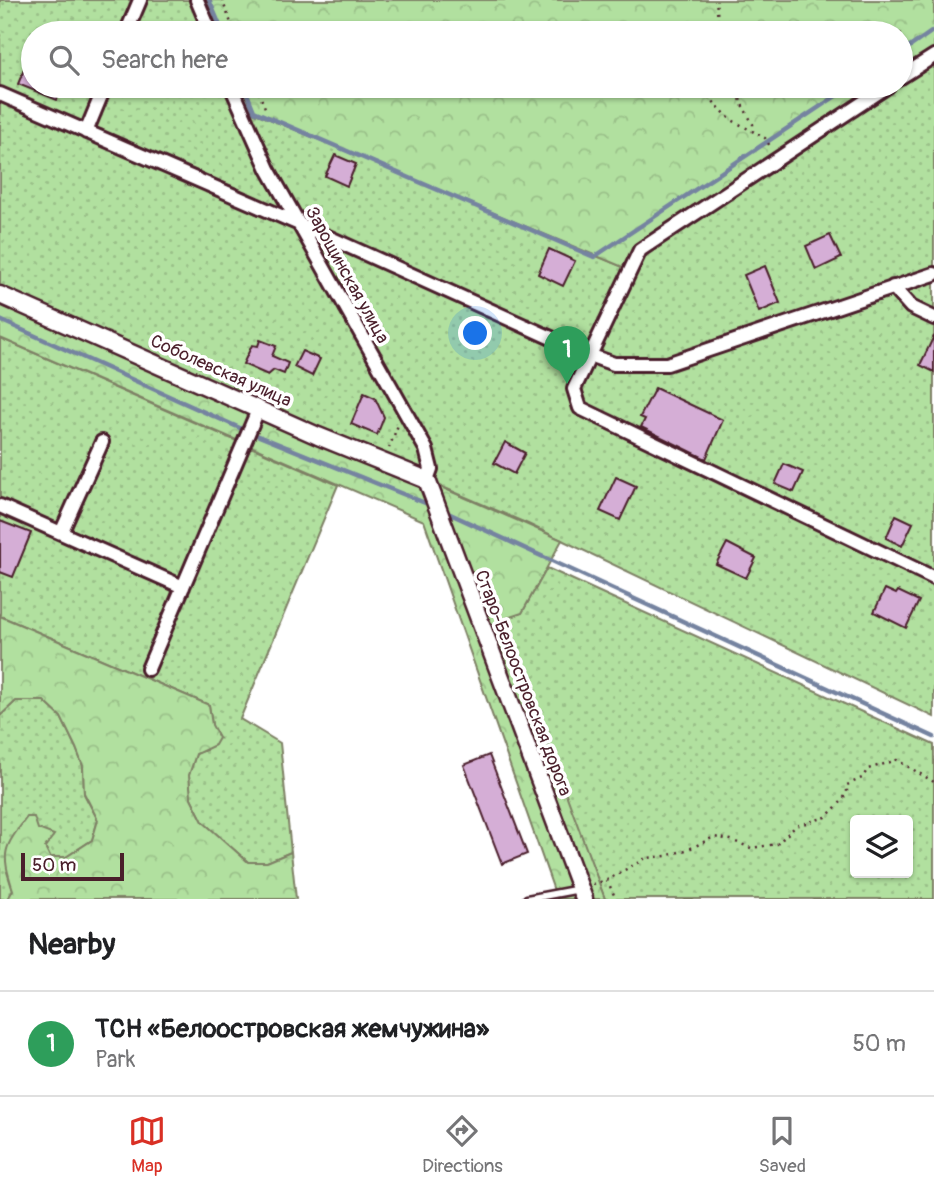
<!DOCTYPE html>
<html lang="en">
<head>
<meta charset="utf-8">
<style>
  :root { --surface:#fff; --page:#f6f6f6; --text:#202124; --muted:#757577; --line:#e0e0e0; --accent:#d93025 }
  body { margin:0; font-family:Pangolin,sans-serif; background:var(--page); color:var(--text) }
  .controls { position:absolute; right:21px; bottom:21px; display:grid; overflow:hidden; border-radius:7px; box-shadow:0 2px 5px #0004 }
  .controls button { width:63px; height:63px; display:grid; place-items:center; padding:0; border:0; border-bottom:2px solid var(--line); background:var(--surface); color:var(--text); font:35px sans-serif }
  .scale { position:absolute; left:21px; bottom:18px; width:103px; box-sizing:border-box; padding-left:7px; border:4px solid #4a1f2b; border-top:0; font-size:19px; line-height:24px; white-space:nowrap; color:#4a1f2b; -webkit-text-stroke:5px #fff; paint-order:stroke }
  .you { position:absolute; left:476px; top:334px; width:24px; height:24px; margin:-18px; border:5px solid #fff; border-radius:50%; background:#1a73e8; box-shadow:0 0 0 10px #1a73e833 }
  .badge { display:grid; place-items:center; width:46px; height:46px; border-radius:50%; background:var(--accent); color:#fff; font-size:23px; font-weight:700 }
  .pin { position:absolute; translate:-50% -58px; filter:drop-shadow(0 2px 4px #0008) }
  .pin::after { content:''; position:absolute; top:37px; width:24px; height:21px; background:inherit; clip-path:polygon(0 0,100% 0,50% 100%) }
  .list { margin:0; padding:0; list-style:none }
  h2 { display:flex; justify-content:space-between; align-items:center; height:91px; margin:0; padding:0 28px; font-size:30px }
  h2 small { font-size:23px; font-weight:400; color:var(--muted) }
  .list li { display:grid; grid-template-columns:46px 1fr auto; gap:21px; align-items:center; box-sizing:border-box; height:105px; padding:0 28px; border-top:2px solid var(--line) }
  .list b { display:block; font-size:26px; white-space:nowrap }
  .list p { margin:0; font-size:23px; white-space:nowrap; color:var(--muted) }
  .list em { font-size:23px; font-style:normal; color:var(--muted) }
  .icon { flex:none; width:38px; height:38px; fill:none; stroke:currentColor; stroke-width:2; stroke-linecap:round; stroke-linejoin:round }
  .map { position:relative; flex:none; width:934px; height:899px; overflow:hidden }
  .search { position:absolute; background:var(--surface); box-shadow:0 2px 5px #0004; left:21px; right:21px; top:21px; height:77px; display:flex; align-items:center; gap:18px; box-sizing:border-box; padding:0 24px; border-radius:38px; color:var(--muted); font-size:26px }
  .sheet { height:196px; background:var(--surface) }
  nav { display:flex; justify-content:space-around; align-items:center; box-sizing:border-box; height:98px; border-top:2px solid var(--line); background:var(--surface); font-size:19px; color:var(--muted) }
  nav a { display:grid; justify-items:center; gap:4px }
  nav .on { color:var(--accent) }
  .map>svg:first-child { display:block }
  .grass { fill:url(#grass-dots); stroke:#7e8065; stroke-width:2; fill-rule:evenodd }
  .forest { fill:url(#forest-crowns); stroke:#7e8065; stroke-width:2 }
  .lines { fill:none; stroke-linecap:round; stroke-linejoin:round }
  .stream { stroke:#7483a0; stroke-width:4.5 }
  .building { fill:#d5aed6; stroke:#4a1f2b; stroke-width:2 }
  .service-casing { stroke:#4a1f2b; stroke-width:11 }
  .minor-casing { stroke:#4a1f2b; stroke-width:18 }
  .tertiary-casing { stroke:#4a1f2b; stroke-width:21 }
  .path { stroke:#4a1f2b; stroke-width:2.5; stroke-dasharray:2 5; stroke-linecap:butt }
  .service { stroke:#fff; stroke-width:6 }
  .minor { stroke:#fff; stroke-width:12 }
  .tertiary { stroke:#fff; stroke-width:16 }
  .labels { text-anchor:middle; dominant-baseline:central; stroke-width:7; stroke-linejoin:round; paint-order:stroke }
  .street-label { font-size:18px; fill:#4a1f2b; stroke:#fff }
</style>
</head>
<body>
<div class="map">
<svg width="934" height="899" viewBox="0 0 934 899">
  <defs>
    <pattern id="grass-dots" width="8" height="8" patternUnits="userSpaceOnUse" patternTransform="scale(1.75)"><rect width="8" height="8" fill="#b1e09f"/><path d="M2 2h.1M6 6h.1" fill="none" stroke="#9ac089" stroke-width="1.8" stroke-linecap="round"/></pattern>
    <pattern id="forest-crowns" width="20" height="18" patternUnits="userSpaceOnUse" patternTransform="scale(1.75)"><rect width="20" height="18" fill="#b1e09f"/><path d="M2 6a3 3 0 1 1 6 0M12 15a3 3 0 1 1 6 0" fill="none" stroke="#9ac089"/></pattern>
  </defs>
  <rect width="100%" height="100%" fill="#fff"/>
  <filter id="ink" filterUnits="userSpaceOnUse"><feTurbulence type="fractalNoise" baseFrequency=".0143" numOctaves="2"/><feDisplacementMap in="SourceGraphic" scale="14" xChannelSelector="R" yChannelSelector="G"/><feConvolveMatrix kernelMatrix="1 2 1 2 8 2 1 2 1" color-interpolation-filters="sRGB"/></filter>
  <g filter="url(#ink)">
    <path class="grass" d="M0,0h197l14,33h-178v53h198l17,24 382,160 10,-20 250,-164h11v-7l33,-22v660l-406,-193 -528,-229z
      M0,338l338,147 -98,234 40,24 11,109 -24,10h-19l-45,-40 -12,-24 -2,-23 7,-21 10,-4 6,-25 -3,-20 -209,-89z
      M547,568l387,177v154h-329l-107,-279 24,-7zM855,820h53v53h-53z
      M16,701h28l17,16 15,31 7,18 1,28 14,26 -6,20 -26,17h-16l-5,-10 -38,25 6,19 -5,8h-8v-183z"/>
    <path class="forest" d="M197,0h737v57l-33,22v-46h-690z
      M231,86h659l-250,164 -10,20 -382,-160z
      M0,295l562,245 -40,73 -24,8 35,84 72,194h-48l-133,-378 -424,-183z
      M0,616l209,89 3,20 7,13 -4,7 -19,9 -7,21 2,23 12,24 45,40h19l24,-10 5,47h-288l5,-9c-12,-38 -10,-41 14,-73h7l4,12 16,6 -9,12 5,10h16l26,-17 6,-20 -14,-27 -1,-27 -7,-18 -15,-31 -17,-16h-28l-16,15z"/>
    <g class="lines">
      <path class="stream" d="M209,0l14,33
        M901,53l33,-23
        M244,86l10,25 340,146 257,-171
        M0,320l242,109
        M254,434l171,69
        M448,513l486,224"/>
    </g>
    <path class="building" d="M33,48v38h29l-5,14 -39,-16z
      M335,155l21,9 -9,22 -22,-10z
      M830,235l11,23 -25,12 -10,-24z
      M549,249l26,12 -12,25 -25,-12z
      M765,266l15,37 -21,9 -15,-37z
      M934,336v36l-14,-7z
      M260,340l16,6 -4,10 16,7 -4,11 -10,-4 -6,5 -25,-11 9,-19 6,1z
      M302,351l18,8 -8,17 -18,-9z
      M655,388l68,32 -17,39 -65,-32 4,-8 -5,-2z
      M364,393l11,5 9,19 -7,18 -26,-11z
      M505,442l20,11 -11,21 -20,-11z
      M784,464l19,8 -9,20 -19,-8z
      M616,477l20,9 -16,34 -20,-9z
      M896,515l17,8 -11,23 -16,-8z
      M0,521l31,12 -18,44 -13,-5z
      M727,543l29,15 -10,20 -30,-14z
      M885,589l11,5 2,-3 21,10 -13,27 -32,-16z
      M489,755l38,99 -25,10 -38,-99z"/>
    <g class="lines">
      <g class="service-casing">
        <path id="service" d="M527,899l53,-10"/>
      </g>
      <g class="minor-casing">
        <path id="minor" d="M197,0l14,33
          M126,33l14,-33
          M901,77l33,-21
          M231,86l37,83 158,280 5,20 -4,11
          M888,86l-248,164 -66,139 6,19 354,170
          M0,94l297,129 292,132 25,9h53l267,-90
          M86,132l19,-46
          M893,287l18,20 23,11
          M0,506l183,81
          M61,533l41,-91
          M148,669l110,-259"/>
      </g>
      <g class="tertiary-casing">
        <path id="tertiary" d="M0,295l318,141 109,44 157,419"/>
      </g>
      <path class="path" d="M222,0l13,33
        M628,25l7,8
        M711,33l7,-12 -2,-21
        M256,86l10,24
        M691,86l10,9 8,2 21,22 35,19 6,10
        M740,86l3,5 -3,10 13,23v7
        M389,448l9,-23
        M607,880l9,19
        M593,884l14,-4 39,-22 20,-2 23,-7 25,-12 17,3 20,8 26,-4 19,-18 30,-9 16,-16 5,-9v-7l15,-7 6,-9 29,-9 37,22"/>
      <use href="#service" class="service"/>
      <use href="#minor" class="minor"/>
      <use href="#tertiary" class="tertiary"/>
    </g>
  </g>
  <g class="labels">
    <g class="street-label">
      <text transform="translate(347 275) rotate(61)">Зарощинская улица</text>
      <text transform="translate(221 371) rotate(24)">Соболевская улица</text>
      <text transform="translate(523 683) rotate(69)">Старо-Белоостровская дорога</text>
    </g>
  </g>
</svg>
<div class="controls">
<button><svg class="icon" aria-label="layers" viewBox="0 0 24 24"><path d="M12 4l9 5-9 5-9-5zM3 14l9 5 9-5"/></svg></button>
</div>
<div class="scale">50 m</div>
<div class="you"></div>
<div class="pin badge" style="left:567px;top:384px;background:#2e9e5b">1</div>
<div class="search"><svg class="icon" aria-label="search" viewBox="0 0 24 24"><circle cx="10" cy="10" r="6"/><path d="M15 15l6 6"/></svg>Search here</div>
</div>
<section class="sheet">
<h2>Nearby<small></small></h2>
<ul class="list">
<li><span class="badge" style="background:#2e9e5b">1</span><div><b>ТСН «Белоостровская жемчужина»</b><p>Park</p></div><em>50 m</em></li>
</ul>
</section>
<nav>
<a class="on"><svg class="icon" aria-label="map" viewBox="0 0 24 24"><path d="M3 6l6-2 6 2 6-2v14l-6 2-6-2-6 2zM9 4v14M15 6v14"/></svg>Map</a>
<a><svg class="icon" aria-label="directions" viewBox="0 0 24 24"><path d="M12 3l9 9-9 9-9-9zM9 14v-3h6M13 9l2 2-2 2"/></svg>Directions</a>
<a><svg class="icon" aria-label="saved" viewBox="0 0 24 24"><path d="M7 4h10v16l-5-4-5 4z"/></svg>Saved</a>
</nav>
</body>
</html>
